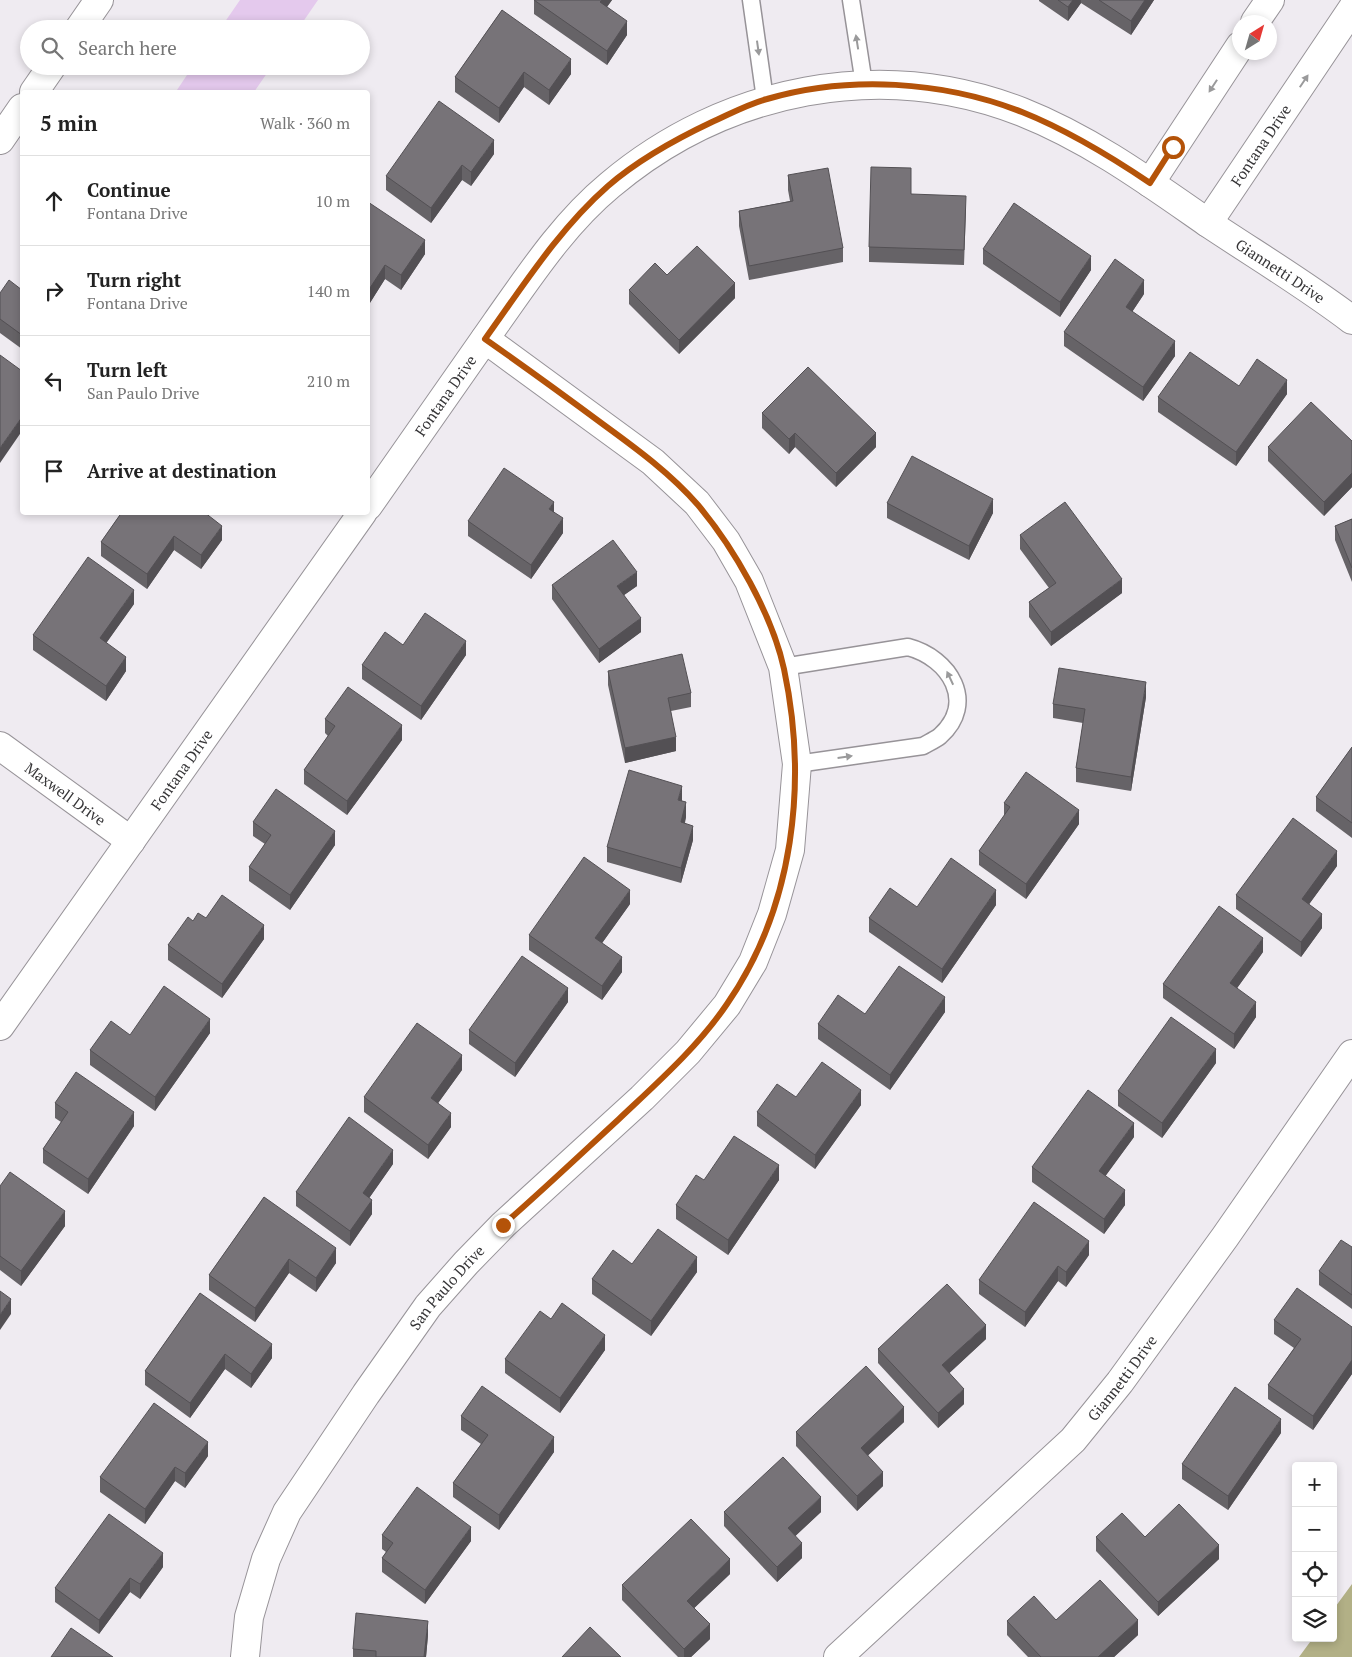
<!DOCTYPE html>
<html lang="en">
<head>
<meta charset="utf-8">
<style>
  :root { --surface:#fff; --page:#f6f6f6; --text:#222; --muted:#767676; --line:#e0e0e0 }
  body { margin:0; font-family:"PT Serif",serif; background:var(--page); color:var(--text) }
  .controls { position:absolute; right:15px; bottom:15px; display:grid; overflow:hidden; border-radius:5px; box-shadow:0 2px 8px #0003 }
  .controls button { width:45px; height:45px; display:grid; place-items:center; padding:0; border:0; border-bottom:1px solid var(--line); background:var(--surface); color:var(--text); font:25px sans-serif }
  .compass { position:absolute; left:1232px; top:15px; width:45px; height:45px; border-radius:50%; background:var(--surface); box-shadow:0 2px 8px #0003; rotate:37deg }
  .stop { position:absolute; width:15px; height:15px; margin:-11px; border:4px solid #b45309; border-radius:50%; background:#fff }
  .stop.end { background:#b45309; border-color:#fff; box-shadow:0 1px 5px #0008 }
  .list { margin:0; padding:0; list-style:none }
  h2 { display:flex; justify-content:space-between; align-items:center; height:65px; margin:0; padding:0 20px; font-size:21px }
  h2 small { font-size:16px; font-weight:400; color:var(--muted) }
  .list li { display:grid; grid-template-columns:32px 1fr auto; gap:15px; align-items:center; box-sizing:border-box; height:90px; padding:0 20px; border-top:1px solid var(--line) }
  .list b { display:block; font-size:19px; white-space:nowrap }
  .list p { margin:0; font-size:16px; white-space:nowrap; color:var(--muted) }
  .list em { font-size:16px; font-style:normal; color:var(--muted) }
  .icon { flex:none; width:28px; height:28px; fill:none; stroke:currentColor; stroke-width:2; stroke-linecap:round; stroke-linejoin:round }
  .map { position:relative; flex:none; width:1352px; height:1657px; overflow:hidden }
  .search { position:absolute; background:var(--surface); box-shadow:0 2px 8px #0003; left:20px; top:20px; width:350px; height:55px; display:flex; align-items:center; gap:12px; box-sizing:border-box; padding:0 18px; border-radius:28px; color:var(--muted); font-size:19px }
  .panel { position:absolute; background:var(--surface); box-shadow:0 2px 8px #0003; left:20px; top:90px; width:350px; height:425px; border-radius:5px }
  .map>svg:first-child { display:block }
  .forest { fill:#b2b086 }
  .water { fill:#e4c9ed }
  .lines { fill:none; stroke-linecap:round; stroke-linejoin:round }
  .service-casing { stroke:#979398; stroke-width:19 }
  .minor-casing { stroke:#979398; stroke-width:30 }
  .service { stroke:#fff; stroke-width:16 }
  .minor { stroke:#fff; stroke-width:28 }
  .wall { fill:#666367 }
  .shaded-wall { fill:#535054 }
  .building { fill:#777378; stroke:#535054 }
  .oneway { fill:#9a9a9b }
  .route { stroke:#b45309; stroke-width:6 }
  .labels { text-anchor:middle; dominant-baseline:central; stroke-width:5; stroke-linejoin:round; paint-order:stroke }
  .street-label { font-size:15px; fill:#363537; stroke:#efebf1 }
</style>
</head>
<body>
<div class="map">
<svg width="1352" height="1657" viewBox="0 0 1352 1657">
  <rect width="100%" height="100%" fill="#efebf1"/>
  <path class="forest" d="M1352,1584v73h-53l14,-19h20v-28z"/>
  <path class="water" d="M240,0h78l-20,29h-78z
    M193,66h79l-18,26h-74l-3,-2z"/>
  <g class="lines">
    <g class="service-casing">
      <path id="service" d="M751,0l14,99
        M851,0l13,84
        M783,667l125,-20c42,11 69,56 32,89 -5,4 -12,7 -17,10l-126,18"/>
    </g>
    <g class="minor-casing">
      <g id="minor">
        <path d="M1255,22l15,-22"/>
        <path d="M79,29l20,-29"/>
        <path d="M34,92l18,-26"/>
        <path d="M0,140l22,-32"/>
        <path d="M1150,183l90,-137"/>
        <path id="s1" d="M1208,223l144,-214"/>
        <path id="s2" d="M368,506c42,-61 85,-122 128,-183 34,-48 68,-100 114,-138 115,-97 271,-128 412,-73 68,27 127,70 186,111 48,32 98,62 144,97"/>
        <path id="s3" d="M0,746l131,95"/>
        <path id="s4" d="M0,1026l363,-514"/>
        <path id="s5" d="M245,1657l4,-40 17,-58 21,-47 79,-118 62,-88 38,-43 37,-38 139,-127 46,-46 39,-47 26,-43 19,-48 18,-64 7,-86 -14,-97 -34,-86 -23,-40 -29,-38 -44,-41 -168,-123"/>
        <path id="s6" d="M838,1657l235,-217 47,-58 105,-145 127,-183"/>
      </g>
    </g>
    <use href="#service" class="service"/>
    <use href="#minor" class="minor"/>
  </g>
  <path class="wall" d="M534,0h78l-5,7 20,28 -20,30 -73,-51z
    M1039,0h115l-23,35 -50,-32 -13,18 -29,-20z
    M502,10l69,64 -22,31 -25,-18 -25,36 -44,-31v-15z
    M494,154l-23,32 -9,-6 -31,43 -45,-33v-14z
    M788,175l55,73v14l-94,18 -10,-54v-15l51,-10 -2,-11z
    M911,194l55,16 -2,55 -95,-3v-15z
    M368,202l57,52 -24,36 -16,-11 -17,27z
    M983,249l108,21 -31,47 -77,-53z
    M667,275l68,23 -56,56 -50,-50v-14z
    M22,290v59l-22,-16v-40z
    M1144,294l-12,18 43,44 -32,45 -79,-55v-14z
    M1239,386l48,8 -51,72 -78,-54v-15z
    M762,413l114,34 -40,40 -41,-40 -6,7 -27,-26z
    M1352,441v46l-28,29 -56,-55v-14z
    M887,503l106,10 -24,47 -82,-42z
    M122,512l100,28 -21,29 -27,-19 -27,39 -46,-33v-14z
    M554,512l9,21 -32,46 -63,-43v-15z
    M1352,519v63l-17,-42v-14z
    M1020,535l102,58 -71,53 -22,-29v-15l20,-14 -29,-39z
    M552,585l85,1 -13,9 17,37 -42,31 -47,-64z
    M134,604l-28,39 20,28 -20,30 -73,-51v-15z
    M403,645l63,10 -45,65 -59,-41v-14z
    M608,671l83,22v14l-20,4 5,40 -51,12 -17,-78z
    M1146,697l-15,94 -55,-9v-14l7,-45 -30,-5v-14z
    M325,719l77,21 -55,75 -43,-31v-14l24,-34 -3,-3z
    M1352,747v91l-36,-27v-14z
    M682,800l4,17 -1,6 8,17 -12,43 -74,-21v-15z
    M1004,803l75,21 -53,75 -47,-34v-14l25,-34z
    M253,822l82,23 -45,65 -41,-29v-14l16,-23 -12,-8z
    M1337,866l-28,38 13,24 -21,29 -65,-48v-14z
    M630,904l-28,39 20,29 -20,28 -73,-50v-15z
    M996,905l-54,78 -73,-51v-14l48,-11z
    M206,918l58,21 -42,59 -54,-38v-15l25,-24z
    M1263,952l-26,36 19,29 -22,32 -71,-51v-14z
    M568,1002l-53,75 -46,-33v-14z
    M945,1012l-55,78 -72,-51v-15l47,-10z
    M210,1033l-55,78 -65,-46v-15l40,-15z
    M1216,1063l-54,75 -44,-32v-15z
    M462,1070l-24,33 13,24 -23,32 -64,-47v-15z
    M796,1097l65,8 -46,64 -58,-43v-14z
    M55,1103l79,23 -46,68 -45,-31v-14l18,-27 -6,-4z
    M1134,1137l-29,39 20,29 -21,29 -72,-52v-15z
    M393,1164l-24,34 3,16 -22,32 -54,-40v-14z
    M704,1180h75l-51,75 -52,-36v-14z
    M0,1186l65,40 -44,60 -21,-16z
    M264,1197l72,66 -20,29 -27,-19 -34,49 -46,-32v-15z
    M1352,1247v62l-33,-24v-14z
    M1089,1255l-23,32 -8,-6 -33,46 -46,-33v-14z
    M697,1272l-46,64 -59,-42v-15z
    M200,1293l72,65 -21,30 -26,-19 -35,49 -45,-33v-14z
    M551,1319l54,31 -45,63 -55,-40v-14z
    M1274,1320l78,7v47l-39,56 -45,-31v-14l26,-37 -20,-14z
    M986,1339l-37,34 15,31 -26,24 -60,-65v-14z
    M461,1416l93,36 -55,78 -46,-33v-14l28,-39 -20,-14z
    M904,1422l-36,33 15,31 -26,25 -61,-65v-14z
    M1281,1433l-53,77 -46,-31v-15z
    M208,1456l-23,32 -10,-7 -30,43 -45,-32v-15z
    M724,1512h97l-26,24 7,22 -25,24 -53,-56z
    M382,1535l89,6 -46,63 -43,-32v-14l4,-6 -4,-3z
    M1096,1537h49l74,22 -61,57 -62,-65z
    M163,1567l-23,32 -10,-7 -31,42 -44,-32v-14z
    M730,1574l-36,34 16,31 -19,18h-13l-56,-57v-15z
    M1056,1620l82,15 -24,22h-86l-21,-22v-14z
    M428,1635l-2,22h-73v-8z"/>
  <path class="shaded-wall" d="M602,0h10l-12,16v-14z
    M1073,0h8v3l-13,18v-14z
    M1145,0h9l-23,35v-14z
    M627,21v14l-20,30v-14z
    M571,59v15l-22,31v-15z
    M524,72v15l-25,36v-15z
    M494,140v14l-23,32v-14z
    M462,165v15l-31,43v-15z
    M425,240v14l-24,36v-15z
    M1091,256v14l-31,47v-15z
    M385,265v14l-17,27v-15z
    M1144,280v14l-18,27v-14z
    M735,283v15l-56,56v-14z
    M1175,341v15l-32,45v-14z
    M1287,380v14l-51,72v-14z
    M22,417v14l-22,32v-15z
    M795,433v14l-6,7v-15z
    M876,433v14l-40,40v-14z
    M1352,473v14l-28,29v-14z
    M993,499v14l-24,47v-14z
    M554,502v14l-5,-7z
    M563,518v15l-32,46v-14z
    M222,526v14l-21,29v-14z
    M174,536v14l-27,39v-15z
    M637,572v14l-20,14v-14z
    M1122,579v14l-71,53v-14z
    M134,590v14l-34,48v-14z
    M641,618v14l-42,31v-14z
    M466,641v14l-45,65v-14z
    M126,657v14l-20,30v-15z
    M1146,682v15l-15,94v-14z
    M402,725v15l-55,75v-14z
    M676,737v14l-51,12v-15z
    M682,786v14l-4,14v-14z
    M686,802v15l-5,19v-14z
    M1079,810v14l-53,75v-15z
    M693,826v14l-12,43v-15z
    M335,831v14l-45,65v-15z
    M1337,851v15l-35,48v-15z
    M630,890v14l-35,49v-15z
    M996,890v15l-54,78v-14z
    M1322,914v14l-21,29v-15z
    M264,925v14l-42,59v-14z
    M1263,938v14l-33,46v-15z
    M622,957v15l-20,28v-14z
    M568,988v14l-53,75v-14z
    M945,997v15l-55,78v-15z
    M1256,1002v15l-22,32v-15z
    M210,1019v14l-55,78v-14z
    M1216,1049v14l-54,75v-15z
    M462,1055v15l-31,43v-15z
    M861,1090v15l-46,64v-14z
    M134,1112v14l-46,68v-15z
    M451,1113v14l-23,32v-14z
    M1134,1123v14l-35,48v-14z
    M393,1150v14l-30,43v-14z
    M779,1165v15l-51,75v-15z
    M1125,1190v15l-21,29v-15z
    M372,1200v14l-22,32v-15z
    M65,1211v15l-44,60v-15z
    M1089,1241v14l-23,32v-15z
    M336,1248v15l-20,29v-14z
    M697,1257v15l-46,64v-15z
    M289,1259v14l-34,49v-14z
    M1058,1266v15l-33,46v-15z
    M11,1299v15l-11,16v-15z
    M986,1325v14l-44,41v-15z
    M605,1335v15l-45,63v-15z
    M272,1344v14l-21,30v-14z
    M225,1354v15l-35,49v-15z
    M1352,1360v14l-39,56v-14z
    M964,1389v15l-26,24v-15z
    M904,1407v15l-43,40v-14z
    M1281,1419v14l-53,77v-14z
    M554,1437v15l-55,78v-15z
    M208,1442v14l-23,32v-15z
    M175,1467v14l-30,43v-15z
    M883,1472v14l-26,25v-15z
    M821,1497v15l-33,31v-15z
    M471,1527v14l-46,63v-14z
    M802,1543v15l-25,24v-15z
    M1219,1545v14l-61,57v-14z
    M163,1553v14l-23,32v-15z
    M730,1559v15l-43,41v-14z
    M130,1578v14l-31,42v-14z
    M1138,1620v15l-24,22h-16z
    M428,1621v14l-2,22h-2z
    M710,1624v15l-19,18h-7v-8z"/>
  <path class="building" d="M534,0h68l-2,2 27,19 -20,30z
    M1058,0h15l-5,7z
    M1099,0h46l-14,21z
    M502,10l69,49 -22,31 -25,-18 -25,36 -44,-31z
    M439,101l55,39 -23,32 -9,-7 -31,43 -45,-32z
    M871,167l40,1v26l55,2 -2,54 -95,-3z
    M828,168l15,80 -94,18 -10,-55 54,-10 -5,-26z
    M368,202l57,38 -24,35 -16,-10 -17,26z
    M1014,203l77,53 -31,46 -77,-53z
    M697,246l38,37 -56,57 -50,-50 26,-27 12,12z
    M1115,259l29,21 -18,27 49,34 -32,46 -79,-55z
    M9,280l13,10v45l-22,-16v-26z
    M1190,352l49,34 18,-27 30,21 -51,72 -78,-55z
    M0,355l22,16v46l-22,31z
    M808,367l68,66 -40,40 -41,-40 -6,6 -27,-26z
    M1311,402l41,39v32l-28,29 -56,-55z
    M912,456l81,43 -24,47 -82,-43z
    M504,468l50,34 -5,7 14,9 -32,47 -63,-44z
    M1065,502l57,77 -71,53 -22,-30 27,-19 -36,-48z
    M122,512h82l18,14 -21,29 -27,-19 -27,38 -46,-32z
    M1352,519v49l-17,-42z
    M613,540l24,32 -20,14 24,32 -42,31 -47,-64z
    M88,557l46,33 -34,48 26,19 -20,29 -73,-51z
    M425,613l41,28 -45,65 -59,-41 23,-33 18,13z
    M682,654l9,39 -23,5 8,39 -51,11 -17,-77z
    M1059,668l87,14 -15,95 -55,-9 9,-59 -32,-5z
    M348,687l54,38 -55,76 -43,-31 31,-44 -10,-7z
    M1352,747v76l-36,-26z
    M629,770l53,16 -4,14 8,2 -5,20 12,4 -12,42 -74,-21z
    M1026,772l53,38 -53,74 -47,-33 31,-44 -6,-4z
    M276,789l59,42 -45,64 -41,-28 22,-32 -18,-13z
    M1293,818l44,33 -35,48 20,15 -21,28 -65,-47z
    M584,857l46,33 -35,48 27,19 -20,29 -73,-51z
    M951,858l45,32 -54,79 -73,-51 21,-30 27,19z
    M222,895l42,30 -42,59 -54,-39 20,-28 5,4 5,-8 8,5z
    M1219,906l44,32 -33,45 26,19 -22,32 -71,-50z
    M522,956l46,32 -53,75 -46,-33z
    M899,966l46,31 -55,78 -72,-51 20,-29 27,19z
    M164,986l46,33 -55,78 -65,-47 21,-29 19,14z
    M1171,1017l45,32 -54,74 -44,-32z
    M417,1023l45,32 -31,43 20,15 -23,32 -64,-48z
    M822,1062l39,28 -46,65 -58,-43 20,-28 19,13z
    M76,1072l58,40 -46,67 -45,-30 25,-37 -13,-9z
    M1088,1090l46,33 -35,48 26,19 -21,29 -72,-52z
    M349,1117l44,33 -30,43 9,7 -22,31 -54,-39z
    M734,1136l45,29 -51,75 -52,-35 20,-30 8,5z
    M10,1172l55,39 -44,60 -21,-15v-70z
    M264,1197l72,51 -20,30 -27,-19 -34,49 -46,-33z
    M1034,1202l55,39 -23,31 -8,-6 -33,46 -46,-32z
    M658,1229l39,28 -46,64 -59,-42 21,-29 19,14z
    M1341,1240l11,7v48l-33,-24z
    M947,1284l39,41 -44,40 22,24 -26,24 -60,-64z
    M1297,1288l55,39v33l-39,56 -45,-31 33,-46 -27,-19z
    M0,1291l11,8 -11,16z
    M200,1293l72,51 -21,30 -26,-20 -35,49 -45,-32z
    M562,1303l43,32 -45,63 -55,-39 35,-48 11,8z
    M866,1366l38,41 -43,41 22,24 -26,24 -61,-64z
    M482,1386l72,51 -55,78 -46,-32 35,-48 -27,-19z
    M1235,1387l46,32 -53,77 -46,-32z
    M154,1403l54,39 -23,31 -10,-6 -30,42 -45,-32z
    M783,1457l38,40 -33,31 14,15 -25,24 -53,-55z
    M417,1487l54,40 -46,63 -43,-32 11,-15 -11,-8z
    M1179,1504l40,41 -61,57 -62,-65 26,-24 23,24z
    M109,1514l54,39 -23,31 -10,-6 -31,42 -44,-32z
    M691,1519l39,40 -43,42 23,23 -26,25 -62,-64z
    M1100,1580l38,40 -40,37h-57l-34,-36 27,-25 22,24z
    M356,1613l72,8 -4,36h-48v-6l-23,-2z
    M590,1627l31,30h-59z
    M71,1628l42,29h-62z"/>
  <defs><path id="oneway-solid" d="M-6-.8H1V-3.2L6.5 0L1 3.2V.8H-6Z" transform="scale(1.25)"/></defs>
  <g class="oneway">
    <use href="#oneway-solid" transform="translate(857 42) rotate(-99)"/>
    <use href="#oneway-solid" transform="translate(758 48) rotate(82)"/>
    <use href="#oneway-solid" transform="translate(1304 81) rotate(-56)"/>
    <use href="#oneway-solid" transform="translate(1213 86) rotate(123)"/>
    <use href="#oneway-solid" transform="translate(950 678) rotate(-115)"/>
    <use href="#oneway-solid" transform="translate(845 757) rotate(-8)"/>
  </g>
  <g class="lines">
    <path class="route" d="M503,1225c40,-35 78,-71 116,-106 38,-36 79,-72 108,-115 67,-97 81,-222 57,-335 -12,-55 -50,-121 -86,-164 -27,-31 -61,-56 -94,-80 -39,-29 -79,-58 -119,-86 38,-53 74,-110 123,-153 31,-27 68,-47 104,-64 18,-8 36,-18 55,-23 82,-24 176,-18 255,13 45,18 88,44 128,71l23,-36"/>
  </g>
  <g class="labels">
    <g class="street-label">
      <text stroke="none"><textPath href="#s1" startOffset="94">Fontana Drive</textPath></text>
      <text stroke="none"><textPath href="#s2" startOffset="1146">Giannetti Drive</textPath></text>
      <text stroke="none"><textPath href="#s2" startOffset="135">Fontana Drive</textPath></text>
      <text stroke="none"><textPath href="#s4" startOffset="314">Fontana Drive</textPath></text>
      <text stroke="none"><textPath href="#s3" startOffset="81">Maxwell Drive</textPath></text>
      <text stroke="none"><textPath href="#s5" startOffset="428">San Paulo Drive</textPath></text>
      <text stroke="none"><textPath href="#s6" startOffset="399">Giannetti Drive</textPath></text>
    </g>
  </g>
</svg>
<div class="controls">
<button>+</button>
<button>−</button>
<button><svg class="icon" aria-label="locate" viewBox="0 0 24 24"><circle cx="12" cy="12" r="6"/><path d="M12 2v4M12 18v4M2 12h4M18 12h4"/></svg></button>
<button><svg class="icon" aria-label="layers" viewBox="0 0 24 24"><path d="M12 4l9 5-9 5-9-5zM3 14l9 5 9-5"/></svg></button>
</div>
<svg class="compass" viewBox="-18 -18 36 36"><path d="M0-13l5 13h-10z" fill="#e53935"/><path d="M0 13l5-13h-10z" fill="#767676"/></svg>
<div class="stop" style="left:1173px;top:147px"></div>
<div class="stop end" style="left:503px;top:1225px"></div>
<div class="search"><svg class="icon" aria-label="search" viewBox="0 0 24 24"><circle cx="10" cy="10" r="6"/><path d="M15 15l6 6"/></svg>Search here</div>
<section class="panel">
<h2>5 min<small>Walk · 360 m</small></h2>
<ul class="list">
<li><svg class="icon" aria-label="ahead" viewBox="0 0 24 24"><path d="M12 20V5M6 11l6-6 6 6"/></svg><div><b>Continue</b><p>Fontana Drive</p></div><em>10 m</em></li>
<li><svg class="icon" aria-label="right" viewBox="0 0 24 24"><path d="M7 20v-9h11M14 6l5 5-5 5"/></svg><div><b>Turn right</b><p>Fontana Drive</p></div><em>140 m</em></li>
<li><svg class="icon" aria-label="left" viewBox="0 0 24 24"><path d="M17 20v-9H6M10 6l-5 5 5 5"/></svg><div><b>Turn left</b><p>San Paulo Drive</p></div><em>210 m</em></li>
<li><svg class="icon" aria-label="arrive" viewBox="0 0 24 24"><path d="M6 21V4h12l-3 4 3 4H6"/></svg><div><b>Arrive at destination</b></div></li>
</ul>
</section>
</div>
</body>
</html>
